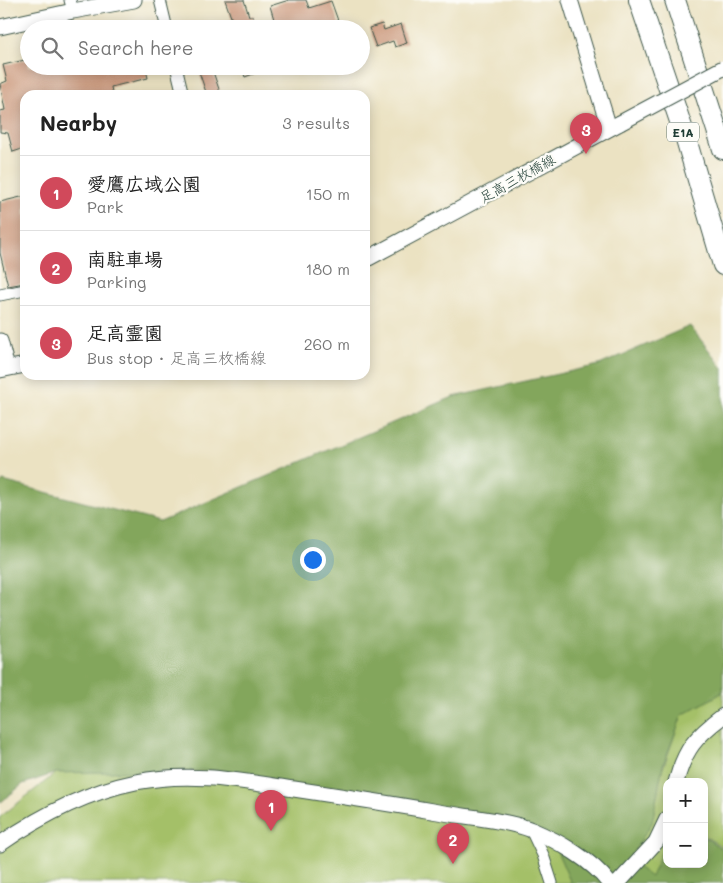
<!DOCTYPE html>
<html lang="en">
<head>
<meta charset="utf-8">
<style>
  :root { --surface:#fff; --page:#f2f2f2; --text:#222; --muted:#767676; --line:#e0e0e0; --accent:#d1495b }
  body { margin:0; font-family:Mali,"Klee One",sans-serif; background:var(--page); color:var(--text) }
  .controls { position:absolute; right:15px; bottom:15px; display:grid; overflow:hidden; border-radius:10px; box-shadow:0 2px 12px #0003 }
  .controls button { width:45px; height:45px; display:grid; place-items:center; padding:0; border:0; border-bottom:1px solid var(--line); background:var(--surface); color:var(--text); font:25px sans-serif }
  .you { position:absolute; left:312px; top:559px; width:18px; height:18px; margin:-12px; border:4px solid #fff; border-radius:50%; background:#1a73e8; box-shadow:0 0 0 8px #1a73e833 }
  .badge { display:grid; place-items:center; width:32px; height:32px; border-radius:50%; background:var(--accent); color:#fff; font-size:16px; font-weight:700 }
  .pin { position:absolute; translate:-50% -41px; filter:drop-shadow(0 1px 2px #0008) }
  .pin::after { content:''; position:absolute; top:26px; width:18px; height:15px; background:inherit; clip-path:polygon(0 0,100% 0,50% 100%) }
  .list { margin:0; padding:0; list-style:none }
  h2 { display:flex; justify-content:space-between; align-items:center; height:65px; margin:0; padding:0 20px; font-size:21px }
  h2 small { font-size:16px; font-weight:400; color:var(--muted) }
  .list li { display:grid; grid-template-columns:32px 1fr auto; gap:15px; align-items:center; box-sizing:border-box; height:75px; padding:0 20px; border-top:1px solid var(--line) }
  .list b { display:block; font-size:19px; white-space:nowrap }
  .list p { margin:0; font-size:16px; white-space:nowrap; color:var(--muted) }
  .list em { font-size:16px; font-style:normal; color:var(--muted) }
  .icon { flex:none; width:28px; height:28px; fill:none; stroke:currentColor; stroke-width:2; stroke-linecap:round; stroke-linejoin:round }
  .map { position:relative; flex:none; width:723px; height:883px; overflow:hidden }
  .search { position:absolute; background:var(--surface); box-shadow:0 2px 12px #0003; left:20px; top:20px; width:350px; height:55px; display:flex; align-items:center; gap:12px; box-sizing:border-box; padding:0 18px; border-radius:28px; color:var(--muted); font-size:19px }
  .panel { position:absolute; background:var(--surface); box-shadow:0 2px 12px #0003; left:20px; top:90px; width:350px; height:290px; border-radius:15px }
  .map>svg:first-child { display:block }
  .green { fill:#a4c067; stroke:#627e4e }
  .forest { fill:#83a65c; stroke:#517248 }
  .building { fill:#cb987b }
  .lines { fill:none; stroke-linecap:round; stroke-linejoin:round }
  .street-casing { stroke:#3e5649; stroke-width:13 }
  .secondary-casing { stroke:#3e5649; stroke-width:17 }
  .highway-casing { stroke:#3e5649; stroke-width:22 }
  .street { stroke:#fff; stroke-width:11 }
  .secondary { stroke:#fff; stroke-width:15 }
  .highway { stroke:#fff; stroke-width:20 }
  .secondary-bridge-casing { stroke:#3e5649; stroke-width:17; stroke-linecap:butt }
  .secondary-bridge { stroke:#fff; stroke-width:15 }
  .labels { text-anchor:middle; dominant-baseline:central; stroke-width:4.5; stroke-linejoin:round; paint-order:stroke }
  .shield { fill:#fdfcf7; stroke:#62766e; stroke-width:1 }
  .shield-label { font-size:12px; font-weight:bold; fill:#1f3d34 }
  .street-label { font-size:14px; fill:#1f3d34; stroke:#fdfcf7 }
</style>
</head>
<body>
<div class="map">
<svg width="723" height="883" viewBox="0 0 723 883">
  <rect width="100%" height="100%" fill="#fdfcf7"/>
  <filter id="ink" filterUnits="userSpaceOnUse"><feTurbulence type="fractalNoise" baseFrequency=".02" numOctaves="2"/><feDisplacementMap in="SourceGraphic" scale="10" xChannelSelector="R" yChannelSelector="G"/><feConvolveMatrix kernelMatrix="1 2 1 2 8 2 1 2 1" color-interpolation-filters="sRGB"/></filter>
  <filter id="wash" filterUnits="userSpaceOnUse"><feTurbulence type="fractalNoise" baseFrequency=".0096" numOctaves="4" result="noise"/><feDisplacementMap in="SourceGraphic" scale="20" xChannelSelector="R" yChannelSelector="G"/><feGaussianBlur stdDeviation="1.12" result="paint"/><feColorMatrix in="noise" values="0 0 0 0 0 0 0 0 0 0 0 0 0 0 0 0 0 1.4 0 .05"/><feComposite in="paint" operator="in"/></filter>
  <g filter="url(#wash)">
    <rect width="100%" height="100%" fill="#ebe2c2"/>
    <path class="green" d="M723,690v157l-19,-11v-54h-37v57l-16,39 -23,-18 18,-28 16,-61 20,-56 38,-21z
      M310,761l175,55 70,30 16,37h-571v-66l56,-44z"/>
    <path class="forest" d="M690,326l33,42v322l-3,4 -38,21 -19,50 -11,58 -24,37 23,17 16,-38v25h37v-27l19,12v34h-152l-18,-41 -22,-12 -195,-35 -116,-25 -164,3 -33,11 -23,19v-318l3,-4 157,41 293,-125 146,-32z"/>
    <g id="blocks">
      <path class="building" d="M225,0h19l5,16h4l2,13h-25l-1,-9h3z
        M289,0h17l3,8 22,-7 10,28h-52l-1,-7 -12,4 -6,-20z
        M382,24l2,6 17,-6 6,19 -12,4 -2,-6 -17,6 -7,-19z
        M29,59v7h116l3,12 -37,9 1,5 -11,3h-76v53l-12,4 -5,-19 -8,-1v-21l5,-1 -5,-26 7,-3 -4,-16z
        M197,66h14l10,29h-14z
        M241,66h30l1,1 -27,10z
        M25,196v87l-17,3 -8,-33v-51z"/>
    </g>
  </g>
  <g filter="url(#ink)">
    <use href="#blocks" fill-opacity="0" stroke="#3e5649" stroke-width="1"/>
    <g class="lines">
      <g class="street-casing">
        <path id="street" d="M70,0l3,11
          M160,0l7,29
          M176,66l7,29
          M0,295l25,-5
          M531,830l12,25 9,28"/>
      </g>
      <g class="secondary-casing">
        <path id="secondary" d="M570,0l39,128
          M0,27l73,-16 61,-11
          M365,260l255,-137
          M0,341l7,27
          M0,370l25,-5
          M676,782c9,-33 19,-45 47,-66
          M0,844c42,-29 86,-52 136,-62 54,-11 105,-1 158,7 46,7 92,14 138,22 31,6 71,8 100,19 26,11 60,30 77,53
          M618,883l38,-41 11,-23"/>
      </g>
      <g class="highway-casing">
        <path id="highway" d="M639,0l47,139 37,126
          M675,0l48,149"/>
      </g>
      <use href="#street" class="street"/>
      <use href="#secondary" class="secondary"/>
      <use href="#highway" class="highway"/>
      <g class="secondary-bridge-casing">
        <path id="secondary-bridge" d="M620,123l103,-55"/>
      </g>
      <use href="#secondary-bridge" class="secondary-bridge"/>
    </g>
  </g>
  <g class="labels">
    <rect class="shield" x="667" y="122.5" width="32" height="19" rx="4"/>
    <g class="shield-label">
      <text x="683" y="132">E1A</text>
    </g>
    <g class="street-label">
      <text transform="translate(517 178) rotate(-29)">足高三枚橋線</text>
    </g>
  </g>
</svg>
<div class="controls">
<button>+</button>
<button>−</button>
</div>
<div class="you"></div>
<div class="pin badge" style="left:271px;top:831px">1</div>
<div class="pin badge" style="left:453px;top:864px">2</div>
<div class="pin badge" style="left:586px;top:154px">3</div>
<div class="search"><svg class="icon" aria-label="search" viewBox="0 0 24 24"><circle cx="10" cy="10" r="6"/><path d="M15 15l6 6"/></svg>Search here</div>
<section class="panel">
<h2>Nearby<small>3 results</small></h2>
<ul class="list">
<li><span class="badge">1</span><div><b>愛鷹広域公園</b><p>Park</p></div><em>150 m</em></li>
<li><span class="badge">2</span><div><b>南駐車場</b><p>Parking</p></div><em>180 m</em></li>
<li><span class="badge">3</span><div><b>足高霊園</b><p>Bus stop · 足高三枚橋線</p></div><em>260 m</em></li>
</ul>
</section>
</div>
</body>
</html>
